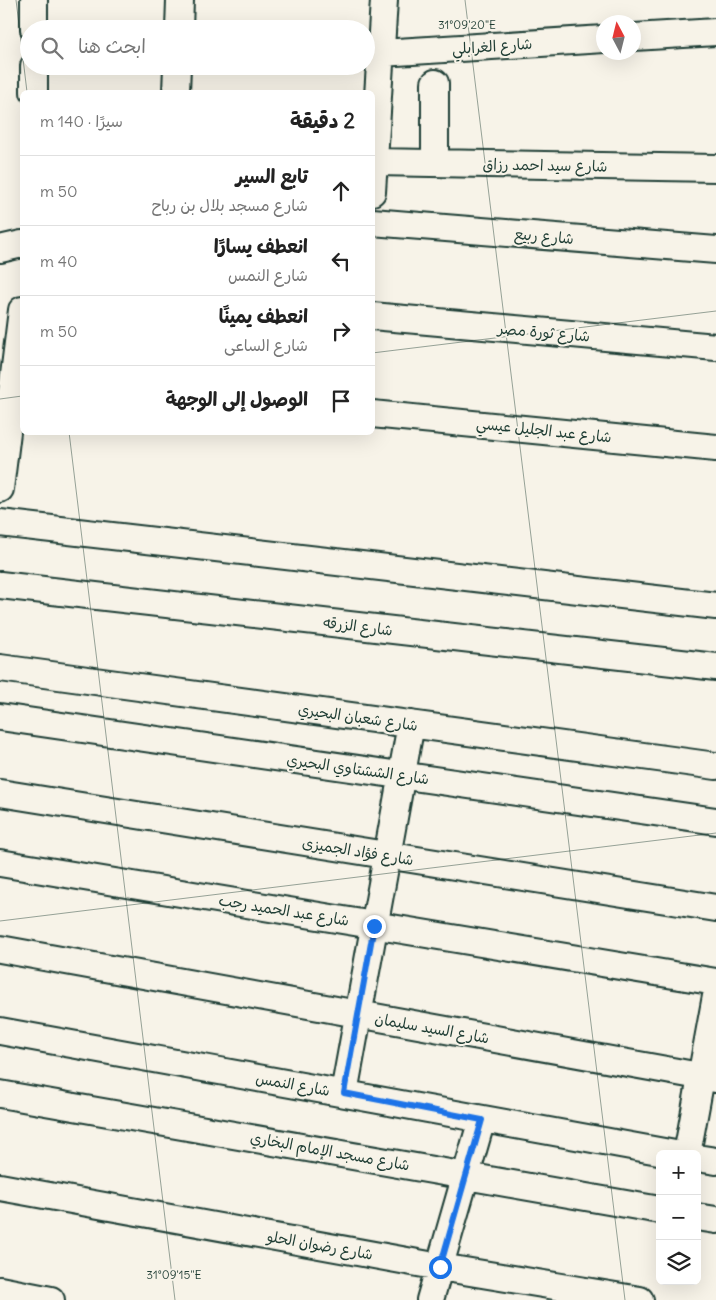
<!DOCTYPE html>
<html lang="ar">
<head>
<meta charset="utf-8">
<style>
  :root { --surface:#fff; --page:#f2f2f2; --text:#222; --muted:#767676; --line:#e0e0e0 }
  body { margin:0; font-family:Delius,"Playpen Sans Arabic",sans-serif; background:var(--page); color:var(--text); direction:rtl }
  .controls { position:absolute; right:15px; bottom:15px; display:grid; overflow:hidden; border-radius:8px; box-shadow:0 5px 20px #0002 }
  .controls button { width:45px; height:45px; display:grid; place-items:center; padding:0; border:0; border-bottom:1px solid var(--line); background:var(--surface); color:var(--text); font:25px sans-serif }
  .compass { position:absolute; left:596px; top:15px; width:45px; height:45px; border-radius:50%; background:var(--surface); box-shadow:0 5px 20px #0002; rotate:353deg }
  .stop { position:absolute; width:15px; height:15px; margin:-11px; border:4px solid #1a73e8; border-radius:50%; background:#fff }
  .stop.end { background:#1a73e8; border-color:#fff; box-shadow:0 1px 5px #0008 }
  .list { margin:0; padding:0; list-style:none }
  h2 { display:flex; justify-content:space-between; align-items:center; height:65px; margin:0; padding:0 20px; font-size:21px }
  h2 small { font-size:16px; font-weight:400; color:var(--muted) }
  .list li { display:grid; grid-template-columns:32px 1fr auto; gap:15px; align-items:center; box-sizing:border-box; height:70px; padding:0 20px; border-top:1px solid var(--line) }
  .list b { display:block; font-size:19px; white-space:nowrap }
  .list p { margin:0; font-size:16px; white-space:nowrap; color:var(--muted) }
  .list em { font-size:16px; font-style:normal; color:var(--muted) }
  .icon { flex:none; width:28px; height:28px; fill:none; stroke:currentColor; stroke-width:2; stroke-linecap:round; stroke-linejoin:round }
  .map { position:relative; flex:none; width:716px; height:1300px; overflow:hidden; direction:ltr }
  .search { position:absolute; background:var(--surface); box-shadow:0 5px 20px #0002; left:20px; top:20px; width:355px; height:55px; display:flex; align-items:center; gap:12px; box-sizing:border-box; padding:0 18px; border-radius:28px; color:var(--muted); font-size:19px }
  .panel { position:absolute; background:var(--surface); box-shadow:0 5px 20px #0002; left:20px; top:90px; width:355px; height:345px; border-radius:8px; direction:rtl }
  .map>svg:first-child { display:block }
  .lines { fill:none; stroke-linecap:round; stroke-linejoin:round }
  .minor-casing { stroke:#1f3d34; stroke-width:30 }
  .minor { stroke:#f7f3e8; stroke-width:26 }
  .route { stroke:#1a73e8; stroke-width:6 }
  .ticks { fill:none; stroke:#1f3d34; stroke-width:1; stroke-opacity:0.45 }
  .labels { text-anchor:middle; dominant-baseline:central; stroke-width:4; stroke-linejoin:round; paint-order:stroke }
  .street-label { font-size:15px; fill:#1f3d34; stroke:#f7f3e8 }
  .ticks-label { font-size:12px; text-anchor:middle; fill:#1f3d34; stroke:#f7f3e8; stroke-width:4; stroke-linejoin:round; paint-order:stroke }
</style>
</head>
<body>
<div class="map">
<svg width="716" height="1300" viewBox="0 0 716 1300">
  <rect width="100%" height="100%" fill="#f7f3e8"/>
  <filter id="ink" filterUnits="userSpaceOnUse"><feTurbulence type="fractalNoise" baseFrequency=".02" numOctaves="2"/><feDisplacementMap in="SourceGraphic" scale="10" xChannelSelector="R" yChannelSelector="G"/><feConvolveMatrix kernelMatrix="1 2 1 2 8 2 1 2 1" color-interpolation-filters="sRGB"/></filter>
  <g filter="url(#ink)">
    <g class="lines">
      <g class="minor-casing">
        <path id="minor" d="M34,29v-29
          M179,29l1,-29
          M634,37l82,-5
          M381,53l223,-14
          M34,92v-26
          M176,92l1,-26
          M374,162l342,6
          M435,163v-80
          M372,192l12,-192
          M372,222l344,28
          M0,249l22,-5
          M372,316l344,31
          M372,414l344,34
          M0,489l22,-179
          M0,523l716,83
          M0,585l716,82
          M0,668l716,98
          M0,717l716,104
          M0,793l716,115
          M0,863l716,119
          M0,949l716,130
          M0,1031l675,123
          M344,1093l67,-369
          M0,1094l660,116
          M687,1154l29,-158
          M697,1158l19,3
          M0,1187l440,80 200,33
          M697,1217l19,3
          M0,1290l51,10
          M430,1300l52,-181"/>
      </g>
      <use href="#minor" class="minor"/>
    </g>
  </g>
  <g class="lines" filter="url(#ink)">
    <path class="route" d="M374,926l-30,167 138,27 -42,147"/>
  </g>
  <path class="ticks" d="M16,0l11,92M465,0l160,1300M372,353l344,-42M0,399l22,-3M69,432l106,868M0,921l716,-88"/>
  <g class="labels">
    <g class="street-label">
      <text transform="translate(492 46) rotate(-4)">شارع الغرابلي</text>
      <text transform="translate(545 165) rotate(1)">شارع سيد احمد رزاق</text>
      <text transform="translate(544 236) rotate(5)">شارع ربيع</text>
      <text transform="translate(544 332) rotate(5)">شارع ثورة مصر</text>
      <text transform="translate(544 430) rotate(6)">شارع عبد الجليل عيسي</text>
      <text transform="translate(358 626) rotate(7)">شارع الزرقه</text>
      <text transform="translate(358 717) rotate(8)">شارع شعبان البحيري</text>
      <text transform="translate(358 769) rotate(8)">شارع الششتاوي البحيري</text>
      <text transform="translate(358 851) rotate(9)">شارع فؤاد الجميزى</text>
      <text transform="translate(284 910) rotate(9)">شارع عبد الحميد رجب</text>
      <text transform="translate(432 1028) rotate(10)">شارع السيد سليمان</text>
      <text transform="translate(293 1084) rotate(10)">شارع النمس</text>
      <text transform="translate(330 1151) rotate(10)">شارع مسجد الإمام البخاري</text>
      <text transform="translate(320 1245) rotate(10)">شارع رضوان الحلو</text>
    </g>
  </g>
  <g class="ticks-label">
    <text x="467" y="29">31°09'20"E</text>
    <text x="174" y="1279">31°09'15"E</text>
  </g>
</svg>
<div class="controls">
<button>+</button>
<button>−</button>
<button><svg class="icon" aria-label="layers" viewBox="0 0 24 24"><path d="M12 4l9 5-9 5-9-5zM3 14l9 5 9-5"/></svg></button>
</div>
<svg class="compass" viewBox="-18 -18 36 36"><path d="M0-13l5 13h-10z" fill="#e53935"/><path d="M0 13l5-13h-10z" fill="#767676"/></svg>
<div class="stop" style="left:440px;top:1267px"></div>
<div class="stop end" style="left:374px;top:926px"></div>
<div class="search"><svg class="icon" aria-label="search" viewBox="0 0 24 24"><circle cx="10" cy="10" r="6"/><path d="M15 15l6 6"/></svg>ابحث هنا</div>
<section class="panel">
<h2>2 دقيقة<small>سيرًا · 140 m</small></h2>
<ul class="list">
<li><svg class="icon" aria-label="ahead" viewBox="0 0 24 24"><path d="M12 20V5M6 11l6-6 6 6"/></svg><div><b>تابع السير</b><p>شارع مسجد بلال بن رباح</p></div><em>50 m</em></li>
<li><svg class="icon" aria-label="left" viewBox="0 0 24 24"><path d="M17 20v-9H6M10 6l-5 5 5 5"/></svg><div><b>انعطف يسارًا</b><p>شارع النمس</p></div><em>40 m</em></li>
<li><svg class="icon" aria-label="right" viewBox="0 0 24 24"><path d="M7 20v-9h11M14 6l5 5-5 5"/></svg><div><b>انعطف يمينًا</b><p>شارع الساعى</p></div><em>50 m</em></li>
<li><svg class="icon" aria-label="arrive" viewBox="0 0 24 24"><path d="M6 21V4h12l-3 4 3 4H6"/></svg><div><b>الوصول إلى الوجهة</b></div></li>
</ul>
</section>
</div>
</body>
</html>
